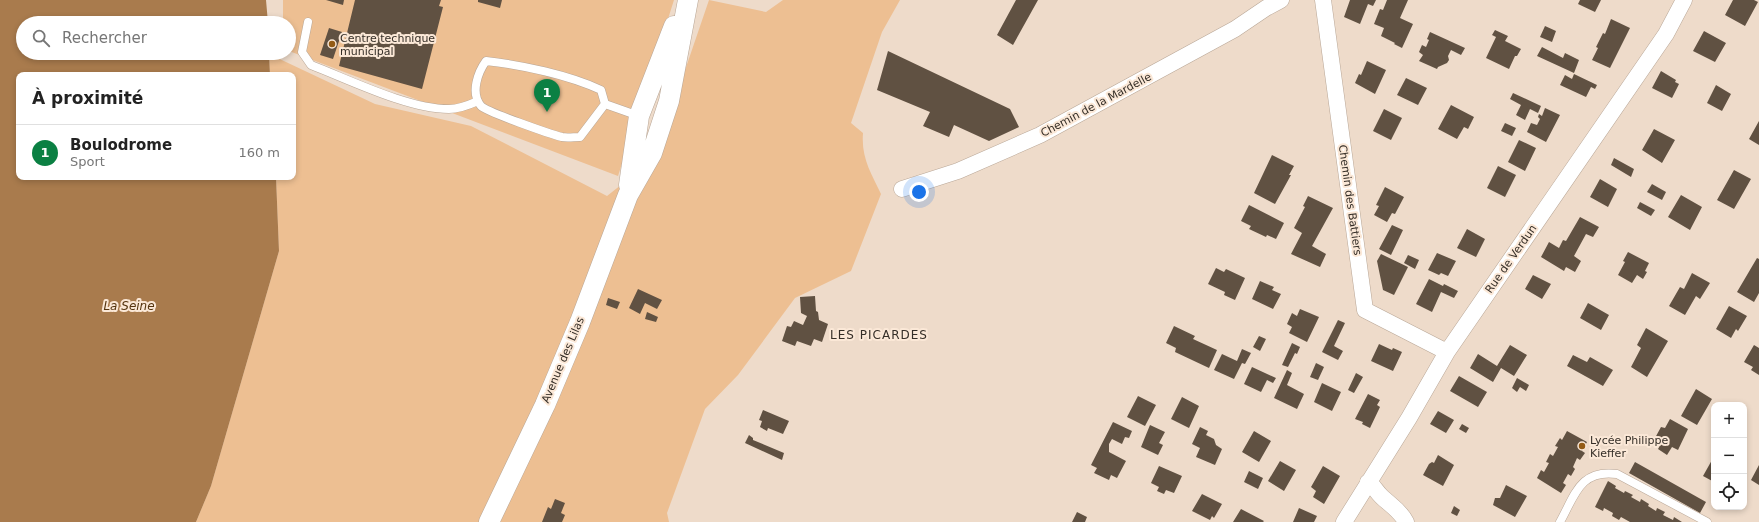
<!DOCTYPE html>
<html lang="fr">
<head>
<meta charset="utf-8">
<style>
  :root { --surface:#fff; --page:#f2f2f2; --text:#222; --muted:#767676; --line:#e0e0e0; --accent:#0b8043 }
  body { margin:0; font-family:"DejaVu Sans",sans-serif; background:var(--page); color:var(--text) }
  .controls { position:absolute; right:12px; bottom:12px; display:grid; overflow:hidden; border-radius:8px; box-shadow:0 2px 6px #0003 }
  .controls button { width:36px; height:36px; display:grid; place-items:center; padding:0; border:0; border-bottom:1px solid var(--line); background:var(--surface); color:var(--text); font:20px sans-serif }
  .you { position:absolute; left:919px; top:192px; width:14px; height:14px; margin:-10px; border:3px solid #fff; border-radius:50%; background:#1a73e8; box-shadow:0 0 0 6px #1a73e833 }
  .badge { display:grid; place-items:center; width:26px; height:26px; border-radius:50%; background:var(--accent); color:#fff; font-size:13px; font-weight:700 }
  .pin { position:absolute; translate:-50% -33px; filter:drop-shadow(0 1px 2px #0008) }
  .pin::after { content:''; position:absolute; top:21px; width:14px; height:12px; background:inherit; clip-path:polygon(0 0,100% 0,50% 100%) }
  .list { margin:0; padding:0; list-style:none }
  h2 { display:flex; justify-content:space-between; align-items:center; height:52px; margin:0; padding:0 16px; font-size:17px }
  h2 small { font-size:13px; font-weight:400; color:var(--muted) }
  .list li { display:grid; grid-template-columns:26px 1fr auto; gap:12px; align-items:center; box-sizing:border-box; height:56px; padding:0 16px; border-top:1px solid var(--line) }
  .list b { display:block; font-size:15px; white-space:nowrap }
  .list p { margin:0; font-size:13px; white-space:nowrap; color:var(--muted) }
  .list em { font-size:13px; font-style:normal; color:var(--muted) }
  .icon { flex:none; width:22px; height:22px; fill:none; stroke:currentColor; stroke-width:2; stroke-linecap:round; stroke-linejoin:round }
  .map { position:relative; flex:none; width:1759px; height:522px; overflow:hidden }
  .search { position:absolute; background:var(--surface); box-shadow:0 2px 6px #0003; left:16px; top:16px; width:280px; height:44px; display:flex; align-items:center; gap:10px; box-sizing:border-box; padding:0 14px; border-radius:22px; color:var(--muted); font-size:15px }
  .panel { position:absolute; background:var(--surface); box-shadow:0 2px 6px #0003; left:16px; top:72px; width:280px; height:108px; border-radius:8px }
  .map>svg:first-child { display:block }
  .green { fill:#edbf92 }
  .water { fill:#a97b4d }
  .building { fill:#605142 }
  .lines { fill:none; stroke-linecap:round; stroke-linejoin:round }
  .service-casing { stroke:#b9a797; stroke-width:9 }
  .minor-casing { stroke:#b9a797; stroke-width:17 }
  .tertiary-casing { stroke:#b9a797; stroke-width:21 }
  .service { stroke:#fff; stroke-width:8 }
  .minor { stroke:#fff; stroke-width:16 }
  .tertiary { stroke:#fff; stroke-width:20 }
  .poi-dot { fill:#935b15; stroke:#fbe8d7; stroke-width:1.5 }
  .labels { text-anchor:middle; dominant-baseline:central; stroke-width:4; stroke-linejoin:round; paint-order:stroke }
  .poi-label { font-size:11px; fill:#352e27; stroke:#fbe8d7; text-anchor:start }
  .street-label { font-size:11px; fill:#352e27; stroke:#fbe8d7 }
  .water-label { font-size:12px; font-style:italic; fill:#55340f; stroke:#fbe8d7 }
  .neighbourhood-label { font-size:12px; letter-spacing:1px; fill:#352e27; stroke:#fbe8d7 }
</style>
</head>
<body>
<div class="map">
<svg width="1759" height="522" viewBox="0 0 1759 522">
  <rect width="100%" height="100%" fill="#eedbca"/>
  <path class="green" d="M283,0h391l-56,176 -329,-125v-28h-6z
    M709,0l57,12 17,-12h117l-18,32 -31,91 12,10c-2,25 8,40 18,61l-30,77 -56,27 -57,77 -33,34 -38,104 2,9h-473l15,-36 68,-235 -3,-74h17v-102h-23l-1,-21 106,50 96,22 136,70 48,-38z"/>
  <path class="water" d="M0,0h266l2,23h-245v30h246l1,22h-251v102h257l3,74 -68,235 -15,36h-196z"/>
  <path class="building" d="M326,0h18l-1,5z
    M355,0h86l-2,6 4,1 -21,82 -83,-23z
    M478,0h24l-2,8 -22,-6z
    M1016,0h22l-25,45 -16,-10z
    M1350,0h26l-3,6 -5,-2 -8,20 -16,-7z
    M1387,0h21l-8,18 13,6 -11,24 -8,-4 1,-1 -14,-7 3,-8 -10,-4 6,-15 3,1z
    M1580,0h21l-6,12 -17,-8z
    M1733,0h21l4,2 -13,24 -20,-11z
    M1611,19l19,9 -20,40 -18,-8 6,-12 -2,-1 7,-14 2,1z
    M1545,26l11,5 -4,11 -12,-5z
    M329,28l13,4 -9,27 -13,-4z
    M1495,30l13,6 -3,5 16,8 -4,7h-2l-6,13 -23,-11 10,-21 -4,-2z
    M1704,31l22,12 -11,19 -22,-11z
    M1430,32l35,16 -4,7 -10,-5 -3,6 1,4 -2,3 -9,4 -1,2 -18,-8 4,-6 -4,-3 3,-7 4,2 3,-7 -2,-1z
    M1542,47l21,11 2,-5 14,7 -5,13 -37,-17z
    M888,51l122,58 9,18 -30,14 -35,-16 -5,12 -26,-11 7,-14 -53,-22z
    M1367,61l19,9 -11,24 -20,-11 4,-9 2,1z
    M1661,71l15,9 -1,2 4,2 -7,14 -20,-10z
    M1574,74l23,11 -2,4 -4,-2 -5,10 -26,-12 5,-10 7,4z
    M1406,78l21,10 -9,17 -21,-10z
    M1716,85l15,9 -9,17 -15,-8z
    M1513,93l28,13 -3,7 -8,-4 -5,11 -9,-5 5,-10 -11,-6z
    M1451,105l23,12 -6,12 -4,-2 -7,12 -19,-10z
    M1545,108l15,7 -14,27 -19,-10 4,-9 6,2 3,-6 -2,-2 1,-3 3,2z
    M1384,109l18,9 -11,22 -18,-9z
    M1759,121v24l-10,-6z
    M1505,123l11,5 -4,8 -11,-5z
    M1654,129l21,11 -13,23 -20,-13z
    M1519,140l17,8 -11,23 -17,-9z
    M1272,155l22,11 -5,9h2l-16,29 -21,-11z
    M1614,158l20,11 -3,8 -20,-12z
    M1498,166l18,9 -11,22 -18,-9z
    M1734,170l17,9 -17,30 -17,-9z
    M1600,179l17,10 -9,18 -18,-10z
    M1652,184l14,8 -4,8 -15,-8z
    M1385,187l19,10 -9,17 -3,-1 -5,9 -13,-7 5,-9 -3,-1z
    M1681,195l21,12 -12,23 -22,-13z
    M1308,196l25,12 -21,38 14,8 -6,13 -29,-13 11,-21 -8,-5 11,-21 -2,-1z
    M1640,202l15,8 -4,6 -14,-8z
    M1249,205l35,18 -8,16 -9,-4 -1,2 -17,-8 2,-3 -10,-5z
    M1580,217l19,10 -6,10 -7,-3 -12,22 7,5 -6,11 -9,-5 -2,4 -23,-14 8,-15 10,6 4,-8 3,1z
    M1392,225l11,5 -12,25 -12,-6z
    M1467,229l18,10 -9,18 -19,-9z
    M1628,252l21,11 -4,8 2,1 -4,7 -6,-4 -5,8 -14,-8 7,-13 -2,-1z
    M1437,253l19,8 -8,15 -7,-3 -2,2 -11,-5z
    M1381,254l27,13 -14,28 -11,-5 -6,-29z
    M1408,255l11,5 -4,9 -11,-6z
    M1757,258l2,1v34l-5,9 -17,-10z
    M1216,268l8,4 2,-3 19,9 -10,22 -11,-5 1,-3 -17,-8z
    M1692,273l18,10 -10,16 -4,-3 -11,19 -16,-9 11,-19 4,2z
    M1533,275l18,9 -9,15 -17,-10z
    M1429,279l14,7 1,-2 14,7 -4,7 -13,-6 -9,20 -16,-8z
    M1260,281l14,6 -2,3 9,4 -8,15 -21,-10z
    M638,289l24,11 -5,9 -12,-6 -5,11 -11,-6z
    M815,296l1,15 2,1 1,8 9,4 -6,18 -8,-3 -3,7 -14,-5 -2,5 -13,-5 5,-15 4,1 3,-6 9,4 4,-9 -6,-3 -1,-16z
    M608,298l12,4 -3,7 -11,-4z
    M1588,303l21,12 -8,15 -21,-12z
    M1729,306l18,10 -9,15 -2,-2 -5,9 -15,-9z
    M1300,309l19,8 -12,25 -18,-9 3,-6 -5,-3 5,-11 5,3z
    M647,312l11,5 -2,5 -11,-3z
    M1338,320l7,3 -11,23 9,5 -5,9 -16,-8z
    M1174,326l21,10 -2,3 24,11 -8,18 -34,-16 1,-4 -10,-5z
    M1646,328l22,13 -21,36 -16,-10 10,-19 -4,-3z
    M1259,336l7,3 -6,12 -7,-4z
    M1292,343l8,4 -3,7 -2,-1 -7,14 -6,-2z
    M1379,344l13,6 1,-2 9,4 -9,19 -22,-10z
    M1510,345l17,10 -13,21 -13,-8 -8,14 -23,-14 8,-14 19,12z
    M1754,345l5,3v27l-8,-5 2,-3 -9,-5z
    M1242,349l9,4 -6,11 -3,-1 -8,16 -20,-9 8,-16 15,7z
    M1573,355l14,7 3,-5 23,13 -10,16 -36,-20z
    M1316,363l8,4 -6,13 -8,-3z
    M1252,367l24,11 -3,5 -6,-3 -6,12 -17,-8z
    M1287,370l5,3 -5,12 17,9 -7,15 -23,-11z
    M1356,373l7,4 -9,16 -6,-3z
    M1459,376l28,16 -9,15 -28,-16z
    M1517,378l12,7 -3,6 -6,-4 -3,5 -5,-4z
    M1322,383l19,9 -9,19 -18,-9z
    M1696,389l16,10 -15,26 -16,-9z
    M1368,394l12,6 -3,5 3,2 -10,21 -8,-4 1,-2 -8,-3z
    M1138,396l18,9 -11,21 -18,-9z
    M1182,397l17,9 -10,22 -18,-9z
    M763,410l26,11 -6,13 -15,-6 -1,3 -7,-4 2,-6 -3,-1z
    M1438,411l16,9 -8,13 -16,-9z
    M1670,419l18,10 -10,21 -6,-3 -5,8 -9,-6 4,-7 -7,-4 6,-11 4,1z
    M1113,422l19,9 -3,7 -4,-1 -3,7 -10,-5 -3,5v8l17,9 -9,17 -6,-3 -2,5 -15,-7 3,-5 -6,-3z
    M1462,424l7,4 -3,5 -7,-4z
    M1150,425l15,7 -6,11 4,2 -5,10 -17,-8z
    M1200,427l8,4 -2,4 8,4 2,6 6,4 -7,16 -19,-8 4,-9 -8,-4z
    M1254,431l17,10 -12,21 -17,-10z
    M1567,431l20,11 -5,9 3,2 -5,7 -3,-2 -4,9 2,2 -4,7 -3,-2 -5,9 3,2 -5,8 -24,-15 4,-8 3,2 5,-9 -3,-1 4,-8 3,2 5,-9 -3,-1 5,-8 2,2z
    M749,435l4,3v2l31,13 -2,7 -37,-17z
    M1438,455l16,10 -11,21 -20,-11 6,-11 3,-2 2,1z
    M1712,460l2,1v21l-11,-6z
    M1280,461l16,9 -12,21 -16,-10z
    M1635,462l71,40 -6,11 -71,-40z
    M1759,465v20l-8,-5z
    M1159,466l23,10 -8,17 -8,-3 -2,4 -7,-3 2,-4 -8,-4z
    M1323,466l17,10 -16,28 -11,-7 3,-6 -5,-4z
    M1249,471l14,7 -5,11 -14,-7z
    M1608,481l8,5 -1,2 9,5 1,-2 8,4 -2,2 9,5 1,-3 8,5 -1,2 8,5 1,-3 8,4 -2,3 10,5 1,-3 8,5h-52l-9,-5 -2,3 -7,-4 1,-3 -9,-5 -1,3 -8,-4z
    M1506,485l21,11 -12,21 -22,-12 2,-7h5z
    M1202,494l20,10 -8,14 -2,-2 -2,4 -18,-9z
    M555,499l10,4 -4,10 4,2 -3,7h-20l6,-15 3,2z
    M1454,506l6,4 -3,6 -6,-3z
    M1299,508l18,8 -3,6h-21z
    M1241,509l23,12 -1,1h-30z
    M1077,512l10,5 -2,5h-13z"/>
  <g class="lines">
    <g class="service-casing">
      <path id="service" d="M308,22l-6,30 9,13c39,15 97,44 138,44 10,0 20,-4 29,-8
        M605,104l-25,33c-6,0 -13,1 -18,0 -12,-3 -75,-25 -81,-31 -11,-13 -3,-34 5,-45 36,4 83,14 115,29l4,14 34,12
        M1560,522c15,-27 20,-53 57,-48l90,48"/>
    </g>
    <g class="minor-casing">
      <path id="minor" d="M1323,0l42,310 82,42
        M902,189l56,-18 82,-36 195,-106 31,-21 15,-8
        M1368,482c6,4 8,9 13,14 9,9 19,14 25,26
        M1344,522l65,-104 38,-66 219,-318 18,-34"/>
    </g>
    <g class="tertiary-casing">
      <path id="tertiary" d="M629,185l10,-69 35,-90
        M489,522l56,-117 35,-83 48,-127 24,-42 17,-52 19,-101"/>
    </g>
    <use href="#service" class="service"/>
    <use href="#minor" class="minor"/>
    <use href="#tertiary" class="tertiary"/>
  </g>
  <g class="poi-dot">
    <circle cx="332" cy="44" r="4"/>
    <circle cx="1582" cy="446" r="4"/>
  </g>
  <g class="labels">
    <g class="poi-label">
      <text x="340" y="38">Centre technique<tspan x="340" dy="13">municipal</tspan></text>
      <text x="1590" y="440">Lycée Philippe<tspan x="1590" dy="13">Kieffer</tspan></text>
    </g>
    <g class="street-label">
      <text transform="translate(1096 105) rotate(-28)">Chemin de la Mardelle</text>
      <text transform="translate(1350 200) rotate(82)">Chemin des Battiers</text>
      <text transform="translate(1511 259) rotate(-55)">Rue de Verdun</text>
      <text transform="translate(563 360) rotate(-67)">Avenue des Lilas</text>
    </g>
    <g class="water-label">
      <text x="129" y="306">La Seine</text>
    </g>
    <g class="neighbourhood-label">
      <text x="879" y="335">LES PICARDES</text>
    </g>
  </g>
</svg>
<div class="controls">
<button>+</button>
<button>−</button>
<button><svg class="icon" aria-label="locate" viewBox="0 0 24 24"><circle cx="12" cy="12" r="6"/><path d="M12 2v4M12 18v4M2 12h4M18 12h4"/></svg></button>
</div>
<div class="you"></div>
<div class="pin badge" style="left:547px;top:112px">1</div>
<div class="search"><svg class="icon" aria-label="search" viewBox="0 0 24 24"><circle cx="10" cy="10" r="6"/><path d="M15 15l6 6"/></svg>Rechercher</div>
<section class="panel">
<h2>À proximité<small></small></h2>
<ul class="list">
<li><span class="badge">1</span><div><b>Boulodrome</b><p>Sport</p></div><em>160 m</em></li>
</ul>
</section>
</div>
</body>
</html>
